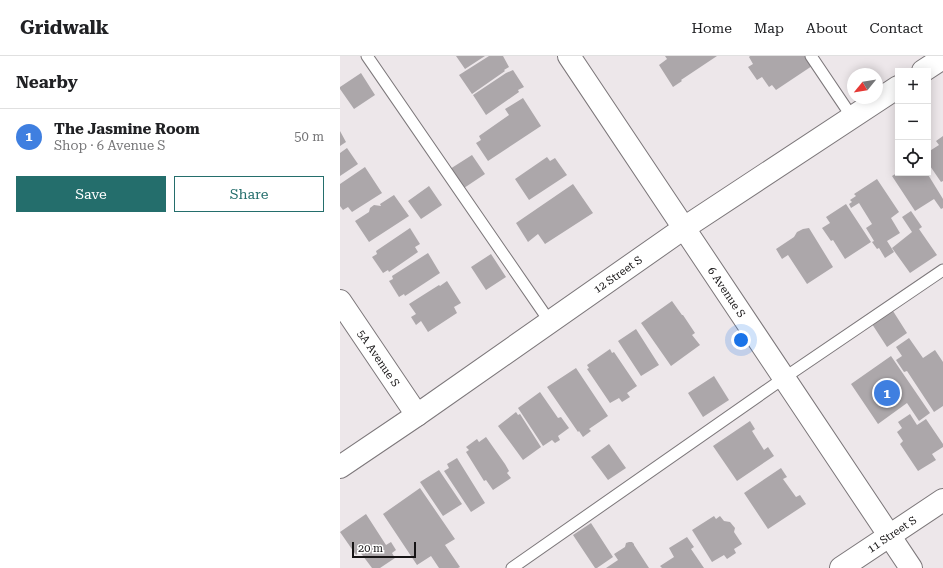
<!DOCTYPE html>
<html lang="en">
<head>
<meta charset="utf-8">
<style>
  :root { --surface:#fff; --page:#f6f6f6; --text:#202124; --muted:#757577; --line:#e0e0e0; --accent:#246e6c }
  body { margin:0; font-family:"Roboto Serif",serif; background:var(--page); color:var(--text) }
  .controls { position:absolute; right:12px; top:12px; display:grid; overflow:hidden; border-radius:0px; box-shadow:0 2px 10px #0003 }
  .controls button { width:36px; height:36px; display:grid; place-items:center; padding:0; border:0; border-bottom:1px solid var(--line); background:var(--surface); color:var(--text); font:20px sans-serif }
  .compass { position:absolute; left:507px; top:12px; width:36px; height:36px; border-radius:50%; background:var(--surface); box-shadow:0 2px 10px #0003; rotate:240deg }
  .scale { position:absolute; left:12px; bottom:10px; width:64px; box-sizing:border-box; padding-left:4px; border:2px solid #161415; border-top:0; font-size:11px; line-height:14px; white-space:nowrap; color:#161415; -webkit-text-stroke:3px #fff; paint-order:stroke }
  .you { position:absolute; left:401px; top:284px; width:14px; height:14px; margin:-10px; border:3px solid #fff; border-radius:50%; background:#1a73e8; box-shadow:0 0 0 6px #1a73e833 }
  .badge { display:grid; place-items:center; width:26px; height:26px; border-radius:50%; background:var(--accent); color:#fff; font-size:13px; font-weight:700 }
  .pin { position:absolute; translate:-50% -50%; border:2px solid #fff; box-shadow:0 1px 4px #0006 }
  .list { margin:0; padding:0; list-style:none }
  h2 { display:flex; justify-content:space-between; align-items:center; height:52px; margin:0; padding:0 16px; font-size:17px }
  h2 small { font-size:13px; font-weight:400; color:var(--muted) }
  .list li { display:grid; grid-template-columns:26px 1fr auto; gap:12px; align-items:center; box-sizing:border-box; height:56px; padding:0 16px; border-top:1px solid var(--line) }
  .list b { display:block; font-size:15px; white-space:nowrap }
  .list p { margin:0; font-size:13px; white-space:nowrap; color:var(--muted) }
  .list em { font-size:13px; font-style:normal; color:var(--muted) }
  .actions { display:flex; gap:8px; padding:12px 16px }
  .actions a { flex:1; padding:9px 0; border:1px solid var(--accent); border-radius:0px; text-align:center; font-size:14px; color:var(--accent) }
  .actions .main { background:var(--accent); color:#fff }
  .icon { flex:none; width:22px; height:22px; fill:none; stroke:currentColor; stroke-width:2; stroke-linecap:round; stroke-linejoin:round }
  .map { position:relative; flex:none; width:603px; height:512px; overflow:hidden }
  header { display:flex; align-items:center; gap:24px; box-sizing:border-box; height:56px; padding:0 20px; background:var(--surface); border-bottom:1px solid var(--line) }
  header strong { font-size:19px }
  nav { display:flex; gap:22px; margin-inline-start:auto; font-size:14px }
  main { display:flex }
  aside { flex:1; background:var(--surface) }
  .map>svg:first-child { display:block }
  .building { fill:#aca7aa }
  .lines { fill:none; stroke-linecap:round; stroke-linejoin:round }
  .service-casing { stroke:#7c777a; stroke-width:13 }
  .minor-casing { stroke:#7c777a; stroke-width:24 }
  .secondary-casing { stroke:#7c777a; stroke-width:24 }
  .service { stroke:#fff; stroke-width:11 }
  .minor { stroke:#fff; stroke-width:22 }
  .secondary { stroke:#fff; stroke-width:22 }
  .labels { text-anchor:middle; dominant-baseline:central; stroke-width:3; stroke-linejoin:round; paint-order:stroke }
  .street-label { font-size:11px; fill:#161415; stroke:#fff }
</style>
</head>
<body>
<header>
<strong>Gridwalk</strong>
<nav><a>Home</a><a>Map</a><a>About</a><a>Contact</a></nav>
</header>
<main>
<aside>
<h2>Nearby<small></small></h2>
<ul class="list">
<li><span class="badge" style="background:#3f7fe0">1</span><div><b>The Jasmine Room</b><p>Shop · 6 Avenue S</p></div><em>50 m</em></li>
</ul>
<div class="actions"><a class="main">Save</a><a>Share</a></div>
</aside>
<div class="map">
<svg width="603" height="512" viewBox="0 0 603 512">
  <rect width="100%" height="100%" fill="#ede7ea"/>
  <path class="building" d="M116,0h29l-20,13z
    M149,0h14l6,11 -5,3 1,1 -33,23 -13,-19z
    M325,0h52l-36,24 1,1 -9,6 -14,-22 8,-6z
    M410,0h56l6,10 -36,24 -4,-5 -3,2 -7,-10 -5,3 -9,-13 5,-3 -4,-7z
    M173,14l11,17 -6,3 1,2 -33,23 -13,-20 33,-22z
    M21,17l14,22 -21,14 -14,-20v-2z
    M183,42l18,28 -53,35 -12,-18 5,-3 -2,-4 30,-21 -4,-6z
    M0,75l6,11 -6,4z
    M603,80v45l-2,1 -13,-19v-11l11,-7 -3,-4z
    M7,92l11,16 -18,12v-23z
    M132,99l13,19 -21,14 -14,-19z
    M207,101l3,4 5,-3 12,17 -38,25 -14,-21z
    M25,111l17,26 -30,19 -4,-5 -5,3 -3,-4v-22z
    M557,117h30l16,26v9l-2,1 -7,-10 -19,12 -23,-35z
    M537,123l22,33 -8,6 9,15 -13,8 7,11 -9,6 -6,-10 -2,1 -5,-7 2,-1 -8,-13 6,-4 -13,-21 -8,5 -2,-4 3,-2 -2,-2 6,-4 -2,-2z
    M233,128l20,29 -48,31 -7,-10 -10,8 -12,-19z
    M89,130l13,19 -21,14 -13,-18z
    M54,139l15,21 -40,26 -14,-21 14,-9 1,-4 4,-3 7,1 -1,-2z
    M506,148l25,38 -26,17 -12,-19 -2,1 -9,-13 8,-5 -4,-6z
    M571,155l11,16 -3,2 18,26 -27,18 -18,-25 20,-16 -10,-15z
    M70,172l10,16 -5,3 3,5 -29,20 -1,-2 -5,3 -11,-16 5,-3 -1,-3z
    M469,172l24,39 -26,17 -19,-29 -6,4 -6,-10 18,-12 3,-5 6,-3z
    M88,197l12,20 -35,23 -1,-2 -5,3 -10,-16 4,-2 -1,-3z
    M151,198l15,23 -20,13 -15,-23z
    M107,225l14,22 -7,4 3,6 -29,19 -7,-11 -5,4 -5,-8 5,-3 -7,-10 30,-19 1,1z
    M332,245l10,14h1l12,18 -3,2 8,10 -29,21 -30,-43z
    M553,255l14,22 -20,14 -15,-23z
    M296,273l23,36 -18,11 -23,-35z
    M569,282l14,20 12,-8 8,12v44l-9,6 -27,-41 -3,1 -8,-12 6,-4 -6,-9z
    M270,293l2,4 2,-1 23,34 -10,7 3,4 -8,5 -3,-4 -9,5 -23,-34 2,-1 -2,-3z
    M551,300l39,57 -11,8 -12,-18 -29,21 -27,-40z
    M236,312l32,48 -19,13 2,2 -8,6 -4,-6 -1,1 -31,-45z
    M374,320l15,24 -26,17 -15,-24z
    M200,336l18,26 3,-1 8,11 -11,8 2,4 -5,3 -3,-3 -9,6 -25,-38z
    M176,356l2,3 2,-1 21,33 -18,13 -25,-34z
    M570,358l7,11 9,-6 17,25v3l-11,7 4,6 -18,11 -18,-27 3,-3 -6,-9 5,-4 -4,-6z
    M410,365l5,8 -3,2 12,19 4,-3 6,9 -37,25 -24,-35z
    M146,381l19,27 4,7 -2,2 4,5 -18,12 -7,-10 -2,1 -18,-29 3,-2 -3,-3 11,-8 2,3z
    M269,388l17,24 -18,12 -17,-23z
    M117,402l28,45 -14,9 -27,-41 5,-3 -2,-4z
    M441,412l6,9 -4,2 13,18 4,-2 6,9 -38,25 -24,-36z
    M99,414l23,34 -19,12 -23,-34z
    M80,432l35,51 -10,6 15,22 -2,1h-19l-8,-12 -14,9 -34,-51z
    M26,458l20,31 5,-3 5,8 -4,3 3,5 -15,10h-8l-12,-16 -4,3 -16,-23z
    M374,460l2,3 4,-3 4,5 6,1 5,6 -1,4 8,12 -8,5 2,4 -9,6 -3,-4 -12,7 -20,-32z
    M251,467l22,34 -16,11h-2l-22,-33z
    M347,481l7,10 -3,2 13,19h-42l-2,-2 14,-9 -5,-9z
    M289,486h3l2,2v1l15,23h-43l12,-8 -4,-6 11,-7 1,-4z"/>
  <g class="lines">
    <g class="service-casing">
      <path id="service" d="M27,0l183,266
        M471,0l41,61
        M172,512l272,-190 159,-108"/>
    </g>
    <g class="minor-casing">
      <g id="minor">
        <path d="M583,15l20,-13"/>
        <path id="s1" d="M0,245l77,114"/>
        <path id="s2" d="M0,411l77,-52 267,-187 214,-141"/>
        <path id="s3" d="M501,512l102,-68"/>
      </g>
    </g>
    <g class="secondary-casing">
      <g id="secondary">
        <path id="s4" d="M229,0l342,512"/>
      </g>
    </g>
    <use href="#service" class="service"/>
    <use href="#minor" class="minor"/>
    <use href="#secondary" class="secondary"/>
  </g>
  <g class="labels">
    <g class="street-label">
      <text stroke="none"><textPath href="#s2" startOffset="338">12 Street S</textPath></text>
      <text stroke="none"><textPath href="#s4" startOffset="284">6 Avenue S</textPath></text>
      <text stroke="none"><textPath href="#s1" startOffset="69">5A Avenue S</textPath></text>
      <text stroke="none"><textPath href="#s3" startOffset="61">11 Street S</textPath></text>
    </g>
  </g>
</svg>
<div class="controls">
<button>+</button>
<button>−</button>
<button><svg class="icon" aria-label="locate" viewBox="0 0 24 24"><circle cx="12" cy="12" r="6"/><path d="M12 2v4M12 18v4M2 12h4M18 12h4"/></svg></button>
</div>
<svg class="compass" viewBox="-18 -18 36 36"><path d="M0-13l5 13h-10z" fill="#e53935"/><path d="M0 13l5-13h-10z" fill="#757577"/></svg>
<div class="scale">20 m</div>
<div class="you"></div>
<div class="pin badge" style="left:547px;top:337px;background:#3f7fe0">1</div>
</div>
</main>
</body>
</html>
